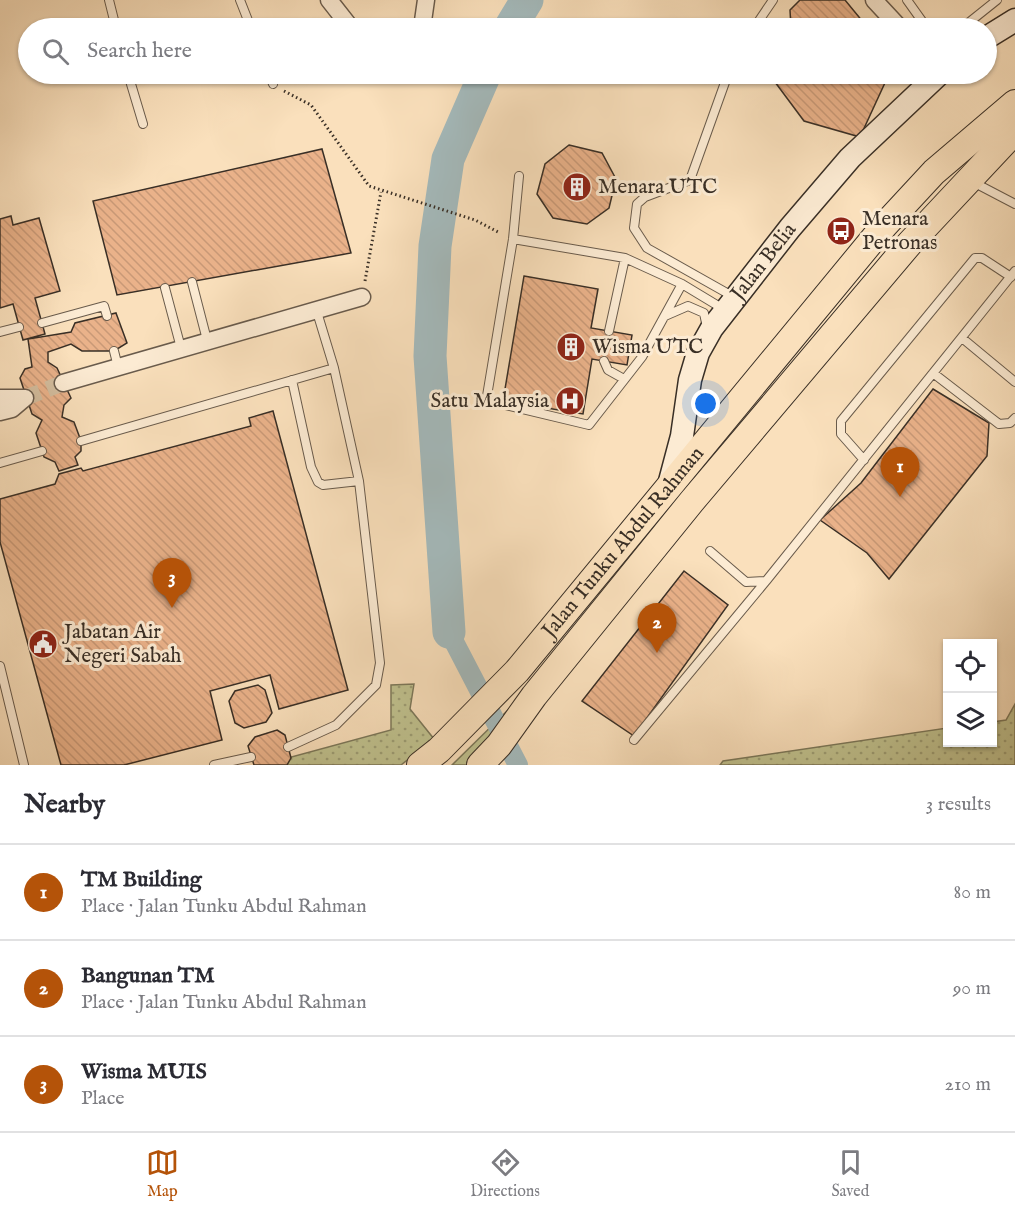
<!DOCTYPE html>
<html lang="en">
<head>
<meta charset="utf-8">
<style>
  :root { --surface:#fff; --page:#f7f7f7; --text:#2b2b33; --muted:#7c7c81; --line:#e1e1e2; --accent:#b45309 }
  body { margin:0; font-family:"IM FELL English",serif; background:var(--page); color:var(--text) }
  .controls { position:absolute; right:18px; bottom:18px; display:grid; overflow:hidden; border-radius:0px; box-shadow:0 2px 4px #0004 }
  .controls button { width:54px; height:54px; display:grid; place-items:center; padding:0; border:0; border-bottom:2px solid var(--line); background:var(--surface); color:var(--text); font:30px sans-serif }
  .you { position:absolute; left:706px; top:404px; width:21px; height:21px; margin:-15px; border:4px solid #fff; border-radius:50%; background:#1a73e8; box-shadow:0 0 0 9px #1a73e833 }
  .badge { display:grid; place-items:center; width:39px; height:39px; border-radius:50%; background:var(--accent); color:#fff; font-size:20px; font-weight:700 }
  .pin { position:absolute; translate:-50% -50px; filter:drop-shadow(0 2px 3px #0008) }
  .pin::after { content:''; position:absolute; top:32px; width:21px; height:18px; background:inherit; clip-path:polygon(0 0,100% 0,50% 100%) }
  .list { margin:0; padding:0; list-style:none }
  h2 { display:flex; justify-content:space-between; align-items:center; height:78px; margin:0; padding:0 24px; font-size:26px }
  h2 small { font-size:20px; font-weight:400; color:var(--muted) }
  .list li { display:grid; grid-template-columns:39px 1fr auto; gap:18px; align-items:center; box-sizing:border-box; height:96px; padding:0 24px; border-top:2px solid var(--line) }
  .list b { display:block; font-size:22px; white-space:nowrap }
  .list p { margin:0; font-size:20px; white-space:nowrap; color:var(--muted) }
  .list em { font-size:20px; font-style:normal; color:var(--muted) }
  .icon { flex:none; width:33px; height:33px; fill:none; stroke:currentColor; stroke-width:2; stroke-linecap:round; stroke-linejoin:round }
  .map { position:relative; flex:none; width:1015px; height:765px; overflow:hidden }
  .search { position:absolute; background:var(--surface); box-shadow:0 2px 4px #0004; left:18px; right:18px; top:18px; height:66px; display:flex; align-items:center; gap:15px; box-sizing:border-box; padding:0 21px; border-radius:33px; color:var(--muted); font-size:22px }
  .sheet { height:366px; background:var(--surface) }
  nav { display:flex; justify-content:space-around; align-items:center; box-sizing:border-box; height:84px; border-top:2px solid var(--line); background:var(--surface); font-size:16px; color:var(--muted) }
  nav a { display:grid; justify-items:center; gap:3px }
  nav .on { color:var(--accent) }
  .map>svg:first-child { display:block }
  .grass { fill:url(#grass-tufts); stroke:#7c785a; stroke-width:1.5 }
  .park { fill:url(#park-dots); stroke:#7c785a; stroke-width:1.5 }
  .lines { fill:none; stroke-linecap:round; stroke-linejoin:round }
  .canal { stroke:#a4babc; stroke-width:20 }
  .river { stroke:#a4babc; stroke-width:33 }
  .building { fill:url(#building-back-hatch); stroke:#392f26; stroke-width:1.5 }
  .street-tunnel { stroke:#d3bd9e; stroke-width:16; stroke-dasharray:16 8; stroke-linecap:butt }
  .lane-casing { stroke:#695b4c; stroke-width:10 }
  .street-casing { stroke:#695b4c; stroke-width:19 }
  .secondary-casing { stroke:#392f26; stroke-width:25 }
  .primary-casing { stroke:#392f26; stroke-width:28 }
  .path { stroke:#392f26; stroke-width:3; stroke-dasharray:1.5 3; stroke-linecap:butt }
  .lane { stroke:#fcebd3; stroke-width:8 }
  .street { stroke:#fcebd3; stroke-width:16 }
  .secondary { stroke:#fcebd3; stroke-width:22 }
  .primary { stroke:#fae0bc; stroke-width:26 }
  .labels { text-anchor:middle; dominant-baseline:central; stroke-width:6; stroke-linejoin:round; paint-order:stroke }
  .poi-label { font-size:21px; fill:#392f26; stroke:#fcebd3; text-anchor:start }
  .street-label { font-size:21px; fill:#392f26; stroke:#fcebd3 }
</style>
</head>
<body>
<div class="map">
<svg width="1015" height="765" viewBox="0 0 1015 765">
  <defs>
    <pattern id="grass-tufts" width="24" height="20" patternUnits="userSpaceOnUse" patternTransform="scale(1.5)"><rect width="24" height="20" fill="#c0c28f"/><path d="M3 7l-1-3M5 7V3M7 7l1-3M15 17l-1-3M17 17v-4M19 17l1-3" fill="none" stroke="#9d9e75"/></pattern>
    <pattern id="park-dots" width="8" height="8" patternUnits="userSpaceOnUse" patternTransform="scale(1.5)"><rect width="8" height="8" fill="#c0c28f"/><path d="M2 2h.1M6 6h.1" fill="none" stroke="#9d9e75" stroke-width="1.8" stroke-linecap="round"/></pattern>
    <pattern id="building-back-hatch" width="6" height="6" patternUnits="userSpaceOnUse" patternTransform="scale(1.5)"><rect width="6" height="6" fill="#eab28a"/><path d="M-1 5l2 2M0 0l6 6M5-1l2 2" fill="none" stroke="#c99977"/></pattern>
  </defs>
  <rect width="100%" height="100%" fill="#fae0bc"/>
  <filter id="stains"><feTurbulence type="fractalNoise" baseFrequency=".00333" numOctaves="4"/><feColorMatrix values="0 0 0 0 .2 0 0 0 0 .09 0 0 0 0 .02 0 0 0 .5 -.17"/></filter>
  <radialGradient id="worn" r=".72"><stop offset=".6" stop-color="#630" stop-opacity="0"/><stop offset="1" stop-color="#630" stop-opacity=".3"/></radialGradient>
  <path class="grass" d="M512,706l-38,59h-22z"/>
  <path class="park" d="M414,684l-4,25 24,30 -33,26h-139l129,-35v-45z
    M1015,704v61h-295l3,-4 224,-33 1,14h44l1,-20 13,-2z"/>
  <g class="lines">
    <path class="canal" d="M449,632l69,133"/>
    <path class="river" d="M510,28l17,-28
      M449,632l-19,-276 5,-110 13,-87 37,-85"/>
  </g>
  <path class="building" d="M800,0h45l23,28h-77l-1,-18z
    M769,74h120l-29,63 -56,-16z
    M569,145l33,8 14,26 -7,29 -22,16 -34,-6 -16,-24 8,-30z
    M322,149l29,104 -234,42 -24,-94z
    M11,216l2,9 26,-7 21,73 -25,7 10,36 -22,6 -10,-36 -13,4v-89z
    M524,276l74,13 -7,39 41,7 -5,30 -35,-6 -9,55 -80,-13z
    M116,313l11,30 -13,8h-32l-11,-7 -23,8v10l9,6 14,30 -7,7 -2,12 12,5 7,19v10l-6,6 3,8 -19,6 -4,-9 -11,-5 -8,-24 6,-13 -10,-6 -12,-36 5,-9 7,-2 -4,-28 43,-7 4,-9z
    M933,389l56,34 -2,33 -98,123 -22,-26 -47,-33 41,-37z
    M273,411l75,279 -69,19 -9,-34 -60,16 12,49 -98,25h-63l-61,-223v-43l55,-15 4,-10 22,-6 2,3 168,-45 -2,-8z
    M684,571l44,34 -94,131 -52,-35z
    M258,685l7,5 7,23 -6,9 -22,6 -9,-5 -6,-22 6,-10z
    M277,730l8,5 6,23 -4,7h-33l-6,-19 7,-9z"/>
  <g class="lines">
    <path class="street-tunnel" d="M25,398l38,-15"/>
    <g class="lane-casing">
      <path id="lane" d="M109,0l7,28
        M240,0l11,28
        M907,0l20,28
        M754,28l19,-28
        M962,28l35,-28
        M128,74l15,50
        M269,74l4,10
        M728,74l-38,106 -45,17 -8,7 -3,24 13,20 87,49
        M519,176l-6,63 -26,157 2,5 100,24 53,-68 40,-73
        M971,181l44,23
        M513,239l112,19 57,26 43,26
        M192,282l15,58
        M165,288l16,60
        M665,316l23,-10 16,7 3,15
        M42,323l62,-17 3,10
        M609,331l16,-73
        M0,332l19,-5
        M962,338l53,44
        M114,351l4,16
        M604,361l4,9 16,9
        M933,373l66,51 11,-1 5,-5
        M292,380l19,87 7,15 5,3 36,-4
        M81,441l253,-73
        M864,460l-23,-26v-13l134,-163h7l29,19
        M0,463l42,-12
        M710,551l36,31 20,-1 249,-310
        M0,666l24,99
        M634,740l132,-159
        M288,747l48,-22 40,-40 4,-22 -21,-182 -25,-113 -17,-56
        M214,765l37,-8"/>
    </g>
    <g class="street-casing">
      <path id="street" d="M329,0l22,28
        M874,0l26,28
        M422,28l4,-28
        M63,383l299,-86
        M0,398h25
        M0,412l12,-3 13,-11"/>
    </g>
    <g class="secondary-casing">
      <g id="secondary">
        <path d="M986,38l29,-18"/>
        <path id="s1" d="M669,485l13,-49 8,-56 8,-27 14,-25 78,-100 60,-70 89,-84"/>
      </g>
    </g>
    <g class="primary-casing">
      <g id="primary">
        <path id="s2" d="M420,765l19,-15 78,-79 367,-445 50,-54 81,-69"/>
        <path d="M480,765l19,-20 35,-49 158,-195 218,-258 105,-112"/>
      </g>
    </g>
    <path class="path" d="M284,91l27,14 58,81 106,34 25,13
      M365,281l16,-89"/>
    <use href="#lane" class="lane"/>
    <use href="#street" class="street"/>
    <use href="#secondary" class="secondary"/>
    <use href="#primary" class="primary"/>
  </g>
  <defs>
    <g id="building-disc" transform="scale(1.5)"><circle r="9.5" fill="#8f2418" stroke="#fcebd3"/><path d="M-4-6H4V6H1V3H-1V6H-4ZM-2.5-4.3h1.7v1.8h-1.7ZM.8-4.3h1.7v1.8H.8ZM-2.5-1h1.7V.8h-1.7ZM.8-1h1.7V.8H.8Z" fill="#fff"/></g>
    <g id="bus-disc" transform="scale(1.5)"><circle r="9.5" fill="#8f2418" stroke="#fcebd3"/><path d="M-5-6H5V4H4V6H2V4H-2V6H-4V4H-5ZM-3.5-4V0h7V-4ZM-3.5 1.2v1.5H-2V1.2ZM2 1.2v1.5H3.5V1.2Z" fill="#fff"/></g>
    <g id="hospital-disc" transform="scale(1.5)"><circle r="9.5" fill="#8f2418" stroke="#fcebd3"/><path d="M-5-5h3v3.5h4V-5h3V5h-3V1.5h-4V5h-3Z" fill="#fff"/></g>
    <g id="civic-disc" transform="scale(1.5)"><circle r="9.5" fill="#8f2418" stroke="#fcebd3"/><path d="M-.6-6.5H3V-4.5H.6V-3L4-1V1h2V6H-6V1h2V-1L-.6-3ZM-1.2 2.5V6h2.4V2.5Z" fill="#fff"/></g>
  </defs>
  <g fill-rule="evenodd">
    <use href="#building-disc" x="577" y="187"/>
    <use href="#bus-disc" x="841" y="231"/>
    <use href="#building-disc" x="571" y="347"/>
    <use href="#hospital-disc" x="570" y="401"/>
    <use href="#civic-disc" x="43" y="644"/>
  </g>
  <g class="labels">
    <g class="poi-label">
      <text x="598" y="187">Menara UTC</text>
      <text x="862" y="219">Menara<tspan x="862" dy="24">Petronas</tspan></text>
      <text x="592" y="347">Wisma UTC</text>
      <text x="549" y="401" text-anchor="end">Satu Malaysia</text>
      <text x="64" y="632">Jabatan Air<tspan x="64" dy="24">Negeri Sabah</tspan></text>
    </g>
    <g class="street-label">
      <text stroke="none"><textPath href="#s1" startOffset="248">Jalan Belia</textPath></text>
      <text stroke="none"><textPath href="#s2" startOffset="302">Jalan Tunku Abdul Rahman</textPath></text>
    </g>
  </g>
  <rect width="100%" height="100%" filter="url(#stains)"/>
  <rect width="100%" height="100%" fill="url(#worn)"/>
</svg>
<div class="controls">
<button><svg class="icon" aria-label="locate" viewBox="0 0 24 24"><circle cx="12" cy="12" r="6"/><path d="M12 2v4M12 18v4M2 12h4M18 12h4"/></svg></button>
<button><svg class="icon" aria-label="layers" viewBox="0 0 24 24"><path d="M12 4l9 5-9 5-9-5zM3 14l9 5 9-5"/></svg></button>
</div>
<div class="you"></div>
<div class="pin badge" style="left:900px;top:497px">1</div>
<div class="pin badge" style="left:657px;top:653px">2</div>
<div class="pin badge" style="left:172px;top:608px">3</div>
<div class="search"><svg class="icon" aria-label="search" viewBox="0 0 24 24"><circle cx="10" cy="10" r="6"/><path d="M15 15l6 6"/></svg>Search here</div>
</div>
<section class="sheet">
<h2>Nearby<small>3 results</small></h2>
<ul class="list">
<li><span class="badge">1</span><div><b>TM Building</b><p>Place · Jalan Tunku Abdul Rahman</p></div><em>80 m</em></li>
<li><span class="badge">2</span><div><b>Bangunan TM</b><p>Place · Jalan Tunku Abdul Rahman</p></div><em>90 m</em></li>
<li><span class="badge">3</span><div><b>Wisma MUIS</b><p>Place</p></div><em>210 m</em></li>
</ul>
</section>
<nav>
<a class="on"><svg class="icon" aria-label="map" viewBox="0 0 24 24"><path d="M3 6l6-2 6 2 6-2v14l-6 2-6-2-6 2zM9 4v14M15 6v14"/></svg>Map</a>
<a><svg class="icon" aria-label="directions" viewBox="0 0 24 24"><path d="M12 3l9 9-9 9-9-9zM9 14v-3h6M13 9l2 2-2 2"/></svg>Directions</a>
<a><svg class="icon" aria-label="saved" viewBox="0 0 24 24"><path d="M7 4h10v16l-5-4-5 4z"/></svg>Saved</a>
</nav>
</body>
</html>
